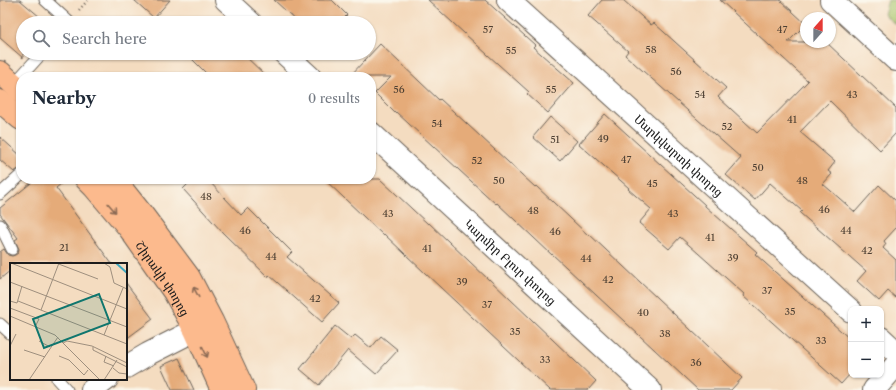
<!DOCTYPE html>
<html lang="en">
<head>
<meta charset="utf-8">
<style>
  :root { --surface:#fff; --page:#f6f6f7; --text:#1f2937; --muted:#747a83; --line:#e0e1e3 }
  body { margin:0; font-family:"Libre Caslon Text","Noto Serif Armenian",serif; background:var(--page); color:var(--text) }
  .controls { position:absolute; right:12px; bottom:12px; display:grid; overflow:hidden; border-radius:8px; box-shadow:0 1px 3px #0004 }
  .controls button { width:36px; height:36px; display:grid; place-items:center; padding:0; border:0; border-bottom:1px solid var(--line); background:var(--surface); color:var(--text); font:20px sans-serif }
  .compass { position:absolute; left:800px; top:12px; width:36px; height:36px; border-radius:50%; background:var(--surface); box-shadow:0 1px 3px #0004; rotate:21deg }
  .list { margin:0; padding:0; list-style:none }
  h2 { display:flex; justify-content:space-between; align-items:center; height:52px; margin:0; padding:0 16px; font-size:17px }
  h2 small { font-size:13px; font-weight:400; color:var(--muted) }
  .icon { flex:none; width:22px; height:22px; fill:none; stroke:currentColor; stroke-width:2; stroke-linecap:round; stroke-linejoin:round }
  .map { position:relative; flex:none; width:896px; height:390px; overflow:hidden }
  .search { position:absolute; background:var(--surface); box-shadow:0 1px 3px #0004; left:16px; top:16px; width:360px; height:44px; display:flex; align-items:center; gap:10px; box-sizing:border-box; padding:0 14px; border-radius:22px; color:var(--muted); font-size:15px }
  .panel { position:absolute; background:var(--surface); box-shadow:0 1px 3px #0004; left:16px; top:72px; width:360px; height:112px; border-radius:16px }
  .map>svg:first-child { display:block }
  .green { fill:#a9c56b; stroke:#627044 }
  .building { fill:#e5ab79 }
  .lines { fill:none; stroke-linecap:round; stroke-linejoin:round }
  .service-casing { stroke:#685f55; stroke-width:13 }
  .minor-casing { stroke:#685f55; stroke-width:24 }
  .trunk-casing { stroke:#685f55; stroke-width:24 }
  .path { stroke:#685f55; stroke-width:2.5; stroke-dasharray:1 3; stroke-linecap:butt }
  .service { stroke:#fff; stroke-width:11 }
  .minor { stroke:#fff; stroke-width:22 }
  .trunk { stroke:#fcba8d; stroke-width:22 }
  .oneway { stroke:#8c6b54 }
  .labels { text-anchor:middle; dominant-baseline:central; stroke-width:3.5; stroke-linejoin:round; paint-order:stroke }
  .number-label { font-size:10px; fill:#4e4033 }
  .street-label { font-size:12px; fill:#1c1c1c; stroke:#fbf7ec }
  .inset-river { fill:none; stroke:#3fa8bf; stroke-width:2 }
  .inset-road { fill:none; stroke:#9e8f7e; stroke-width:1 }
  .view { fill:#0f766e; fill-opacity:0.15; stroke:#0f766e; stroke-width:2 }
  .inset-edge { fill:none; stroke:#1c1c1c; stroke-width:2 }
</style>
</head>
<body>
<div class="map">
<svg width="896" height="390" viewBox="0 0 896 390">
  <rect width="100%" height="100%" fill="#fbf7ec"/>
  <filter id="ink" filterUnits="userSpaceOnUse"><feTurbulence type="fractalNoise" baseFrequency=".025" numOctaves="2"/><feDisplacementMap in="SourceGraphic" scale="8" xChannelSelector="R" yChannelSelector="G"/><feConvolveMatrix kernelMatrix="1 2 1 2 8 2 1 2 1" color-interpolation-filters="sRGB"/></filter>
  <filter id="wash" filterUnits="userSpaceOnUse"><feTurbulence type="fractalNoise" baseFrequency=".012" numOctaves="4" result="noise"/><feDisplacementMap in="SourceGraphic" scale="16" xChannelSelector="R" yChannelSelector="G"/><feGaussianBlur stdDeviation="0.9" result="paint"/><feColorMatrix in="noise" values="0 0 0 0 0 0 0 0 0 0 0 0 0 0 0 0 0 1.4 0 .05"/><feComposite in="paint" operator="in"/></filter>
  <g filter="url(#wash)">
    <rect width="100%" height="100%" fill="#f4dcc0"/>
    <path class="green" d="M888,0h8v25l-12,-11z"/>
    <g id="blocks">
      <path class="building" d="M0,0h20l27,23h-24v35l-23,-20z
        M134,0h36l-16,18z
        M274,0h58l15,15 -8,8h-40z
        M428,0h57l50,45 -2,2 41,36 -26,30 -21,-19 2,-2 -41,-37 -23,-21z
        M602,0h21l28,25 3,-2 72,65 -8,9 39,36 51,-52 -88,-81h60l26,24 -18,18h38l70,66v25l-16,17 -50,-49 -30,31 35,30 -7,9 4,3 -9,10 32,28 24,-27 17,16v27l-12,13 2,3 -3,4 13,12v38l-8,-7 -9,10 -22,-20 9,-10 -66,-58 2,-2 -32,-28 -15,17 -29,-25 15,-17 -116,-103 3,-4 -40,-35z
        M380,44l59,56 1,-1 95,88 1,-1 52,49 1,-1 153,144 -11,12h-33l-146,-136v1l-55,-52 -1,1 -100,-92 -1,1 -20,-20 16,-16h-42z
        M186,53h56l25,24h-57z
        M605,114l100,91v1l52,46 -2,2 96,86v33l-10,11 -98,-88 1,-2 -64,-57 -11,12 -30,-26 12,-14 -23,-20 1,-1 -50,-44z
        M550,117l27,24 -17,20 -27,-24z
        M0,137l21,19v12l-4,2 -3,2 -14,-12z
        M36,179h31l-11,9 56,76h-101v6l-11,9v-27l4,-3 4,6 4,1 3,-1 3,-2 1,-4 -4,-9 3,-2 -18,-24v-6z
        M193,179h14l34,36 7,-7 44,44 -5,5 52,46 -17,19 -53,-47 -1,2 -45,-44 -40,-44z
        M324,179h56l48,45 1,-1 60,57v-1l107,102 -8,9h-38l-125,-117 -41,-39 -1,1z
        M126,283l27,36 -27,20z
        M335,326l16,13 4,-4 16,13 10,-12 17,14 -22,24 -28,-24 -29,35 -19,-16z
        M179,358l15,32h-22l-11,-24z"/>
    </g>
  </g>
  <g filter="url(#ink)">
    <use href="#blocks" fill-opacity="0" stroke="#685f55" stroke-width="1"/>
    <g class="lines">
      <g class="service-casing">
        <path id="service" d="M45,0l24,22 -1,1
          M14,84l28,-31
          M0,194l21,-19
          M0,225l12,24
          M0,324l11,10
          M57,379l10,11"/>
      </g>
      <g class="minor-casing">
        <g id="minor">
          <path d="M226,0l25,23"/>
          <path id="s1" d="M508,0l343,311"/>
          <path d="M831,0l65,60"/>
          <path d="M284,53l26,24"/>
          <path id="s2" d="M371,133l279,257"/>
          <path d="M881,338l15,14"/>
          <path d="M126,367l22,-13 63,-32"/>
          <path d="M92,390l15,-11"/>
          <path d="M874,390l22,-25"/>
        </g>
      </g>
      <g class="trunk-casing">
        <g id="trunk">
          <path d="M0,72l21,19"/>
          <path d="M0,101l21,18"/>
          <path id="s3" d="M86,179l8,8 35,41 45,64 21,38 27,60"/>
          <path d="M114,179l28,35 47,63 23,44 32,69"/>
        </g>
      </g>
      <path class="path" d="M79,10l9,-10"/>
      <use href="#service" class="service"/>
      <use href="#minor" class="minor"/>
      <use href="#trunk" class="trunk"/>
    </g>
    <defs><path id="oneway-shaft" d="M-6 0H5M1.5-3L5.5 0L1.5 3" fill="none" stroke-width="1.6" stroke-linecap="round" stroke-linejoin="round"/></defs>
    <g class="oneway">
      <use href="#oneway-shaft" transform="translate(112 208) rotate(49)"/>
      <use href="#oneway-shaft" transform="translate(196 292) rotate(-118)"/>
      <use href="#oneway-shaft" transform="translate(205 352) rotate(65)"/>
    </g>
  </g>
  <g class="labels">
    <g class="number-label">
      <text x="488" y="29">57</text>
      <text x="782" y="29">47</text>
      <text x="651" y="49">58</text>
      <text x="511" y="50">55</text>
      <text x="676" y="71">56</text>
      <text x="399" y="89">56</text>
      <text x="551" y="89">55</text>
      <text x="700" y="94">54</text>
      <text x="852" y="94">43</text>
      <text x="792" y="119">41</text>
      <text x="437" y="123">54</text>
      <text x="727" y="126">52</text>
      <text x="603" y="138">49</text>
      <text x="555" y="139">51</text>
      <text x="626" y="159">47</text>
      <text x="477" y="160">52</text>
      <text x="758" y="167">50</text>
      <text x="499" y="180">50</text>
      <text x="802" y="180">48</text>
      <text x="652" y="183">45</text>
      <text x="206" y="196">48</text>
      <text x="824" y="209">46</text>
      <text x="533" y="210">48</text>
      <text x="388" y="213">43</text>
      <text x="673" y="213">43</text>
      <text x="245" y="230">46</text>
      <text x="846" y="230">44</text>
      <text x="555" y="231">46</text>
      <text x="710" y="237">41</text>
      <text x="64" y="247">21</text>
      <text x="427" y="248">41</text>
      <text x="867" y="250">42</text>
      <text x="271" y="256">44</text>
      <text x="733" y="257">39</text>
      <text x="586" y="258">44</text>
      <text x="608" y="279">42</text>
      <text x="462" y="281">39</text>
      <text x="767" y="290">37</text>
      <text x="315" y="298">42</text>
      <text x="487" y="304">37</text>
      <text x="790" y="311">35</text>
      <text x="643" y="312">40</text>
      <text x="515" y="331">35</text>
      <text x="665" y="333">38</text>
      <text x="821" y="340">33</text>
      <text x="545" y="359">33</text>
      <text x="696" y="362">36</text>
    </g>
    <g class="street-label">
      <text stroke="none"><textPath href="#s1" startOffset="231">Մարկվարտի փողոց</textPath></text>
      <text stroke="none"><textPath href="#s2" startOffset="190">Կարմիր Բլուր փողոց</textPath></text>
      <text stroke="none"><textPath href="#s3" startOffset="126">Շիրակի փողոց</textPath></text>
    </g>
  </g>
  <g transform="translate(10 263)">
    <rect width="117" height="117" fill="#f4dcc0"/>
    <path class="inset-river" d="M106,0l11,10"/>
    <path class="inset-road" d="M1,0l116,46M46,0l42,16M94,0l6,4 4,16 13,6M0,19l117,45M0,38l7,2 5,-17M8,38l109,43M0,45l29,11 -3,6M31,47l18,-47M0,53l45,19 45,45M94,72l19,-47M29,78l11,6M53,80l4,-2 25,5 35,17M0,83l6,-12M83,84v3l34,17M14,87l21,7M49,93l10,4 15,15 4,-5M96,93l-2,6 10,4M103,105l6,5 8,1M19,117l29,-43M94,117l13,-20"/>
    <path class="view" d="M89,31l11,29 -66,25 -11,-29z"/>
    <rect width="117" height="117" class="inset-edge"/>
  </g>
</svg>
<div class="controls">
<button>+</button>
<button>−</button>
</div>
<svg class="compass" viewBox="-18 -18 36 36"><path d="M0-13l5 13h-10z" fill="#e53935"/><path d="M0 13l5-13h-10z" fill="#747a83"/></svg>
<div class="search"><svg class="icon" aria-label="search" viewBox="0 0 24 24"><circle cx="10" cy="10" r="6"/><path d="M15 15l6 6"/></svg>Search here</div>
<section class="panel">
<h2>Nearby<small>0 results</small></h2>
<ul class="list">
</ul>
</section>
</div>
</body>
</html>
